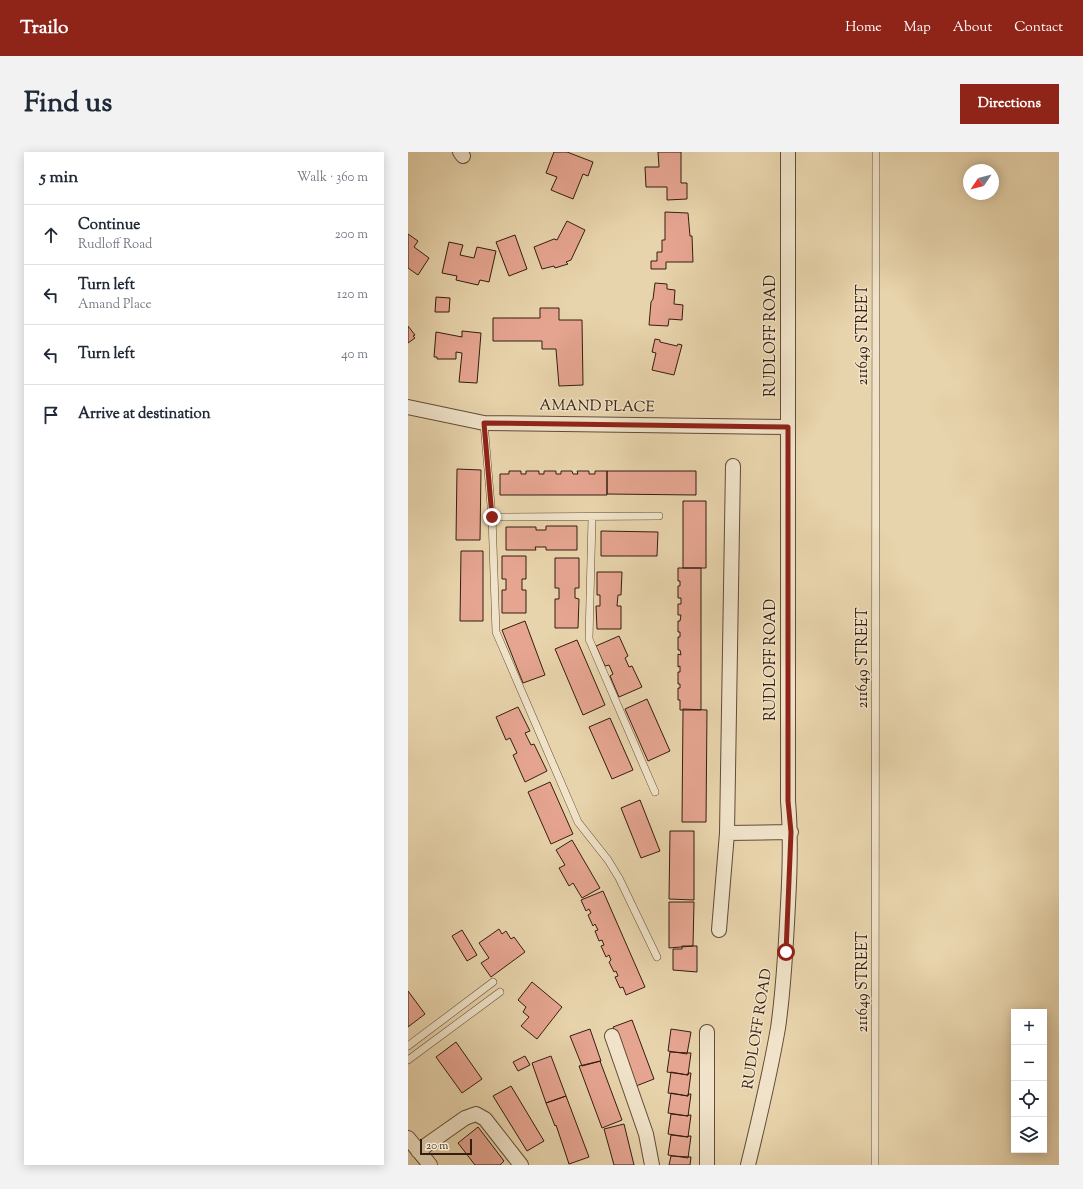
<!DOCTYPE html>
<html lang="en">
<head>
<meta charset="utf-8">
<style>
  :root { --surface:#fff; --page:#f2f2f3; --text:#1f2937; --muted:#747a83; --line:#e0e1e3; --accent:#8f2418 }
  body { margin:0; font-family:"Sorts Mill Goudy",serif; background:var(--page); color:var(--text) }
  .controls { position:absolute; right:12px; bottom:12px; display:grid; overflow:hidden; border-radius:0px; box-shadow:0 2px 10px #0003 }
  .controls button { width:36px; height:36px; display:grid; place-items:center; padding:0; border:0; border-bottom:1px solid var(--line); background:var(--surface); color:var(--text); font:20px sans-serif }
  .compass { position:absolute; left:555px; top:12px; width:36px; height:36px; border-radius:50%; background:var(--surface); box-shadow:0 2px 10px #0003; rotate:235deg }
  .scale { position:absolute; left:12px; bottom:10px; width:52px; box-sizing:border-box; padding-left:4px; border:2px solid #351d10; border-top:0; font-size:11px; line-height:14px; white-space:nowrap; color:#351d10; -webkit-text-stroke:3px #f0e3c9; paint-order:stroke }
  .stop { position:absolute; width:12px; height:12px; margin:-9px; border:3px solid #8f2418; border-radius:50%; background:#fff }
  .stop.end { background:#8f2418; border-color:#fff; box-shadow:0 1px 4px #0008 }
  .list { margin:0; padding:0; list-style:none }
  h2 { display:flex; justify-content:space-between; align-items:center; height:52px; margin:0; padding:0 16px; font-size:17px }
  h2 small { font-size:13px; font-weight:400; color:var(--muted) }
  .list li { display:grid; grid-template-columns:26px 1fr auto; gap:12px; align-items:center; box-sizing:border-box; height:60px; padding:0 16px; border-top:1px solid var(--line) }
  .list b { display:block; font-size:15px; white-space:nowrap }
  .list p { margin:0; font-size:13px; white-space:nowrap; color:var(--muted) }
  .list em { font-size:13px; font-style:normal; color:var(--muted) }
  .icon { flex:none; width:22px; height:22px; fill:none; stroke:currentColor; stroke-width:2; stroke-linecap:round; stroke-linejoin:round }
  .map { position:relative; flex:none; width:651px; height:1013px; overflow:hidden; border-radius:0px }
  header { display:flex; align-items:center; gap:24px; box-sizing:border-box; height:56px; padding:0 20px; background:var(--accent); color:#fff }
  header strong { font-size:19px }
  nav { display:flex; gap:22px; margin-inline-start:auto; font-size:14px }
  .intro { display:flex; align-items:center; justify-content:space-between; box-sizing:border-box; height:96px; padding:0 24px }
  h1 { margin:0; font-size:28px }
  .button { padding:10px 18px; border-radius:0px; background:var(--accent); color:#fff; font-size:14px; font-weight:700 }
  main { display:flex; gap:24px; padding:0 24px }
  aside { flex:1; background:var(--surface); border-radius:0px; box-shadow:0 2px 10px #0003 }
  .map>svg:first-child { display:block }
  .building { fill:#e6a591; stroke:#351d10 }
  .lines { fill:none; stroke-linecap:round; stroke-linejoin:round }
  .lane-casing { stroke:#624b37; stroke-width:8 }
  .street-casing { stroke:#624b37; stroke-width:16 }
  .lane { stroke:#f0e3c9; stroke-width:7 }
  .street { stroke:#f0e3c9; stroke-width:14 }
  .route { stroke:#8f2418; stroke-width:5 }
  .labels { text-anchor:middle; dominant-baseline:central; stroke-width:3; stroke-linejoin:round; paint-order:stroke }
  .street-label { font-size:15px; fill:#351d10; stroke:#f0e3c9 }
</style>
</head>
<body>
<header>
<strong>Trailo</strong>
<nav><a>Home</a><a>Map</a><a>About</a><a>Contact</a></nav>
</header>
<div class="intro"><h1>Find us</h1><a class="button">Directions</a></div>
<main>
<aside>
<h2>5 min<small>Walk · 360 m</small></h2>
<ul class="list">
<li><svg class="icon" aria-label="ahead" viewBox="0 0 24 24"><path d="M12 20V5M6 11l6-6 6 6"/></svg><div><b>Continue</b><p>Rudloff Road</p></div><em>200 m</em></li>
<li><svg class="icon" aria-label="left" viewBox="0 0 24 24"><path d="M17 20v-9H6M10 6l-5 5 5 5"/></svg><div><b>Turn left</b><p>Amand Place</p></div><em>120 m</em></li>
<li><svg class="icon" aria-label="left" viewBox="0 0 24 24"><path d="M17 20v-9H6M10 6l-5 5 5 5"/></svg><div><b>Turn left</b></div><em>40 m</em></li>
<li><svg class="icon" aria-label="arrive" viewBox="0 0 24 24"><path d="M6 21V4h12l-3 4 3 4H6"/></svg><div><b>Arrive at destination</b></div></li>
</ul>
</aside>
<div class="map">
<svg width="651" height="1013" viewBox="0 0 651 1013">
  <rect width="100%" height="100%" fill="#e8d4ac"/>
  <filter id="stains"><feTurbulence type="fractalNoise" baseFrequency=".005" numOctaves="4"/><feColorMatrix values="0 0 0 0 .2 0 0 0 0 .09 0 0 0 0 .02 0 0 0 .5 -.17"/></filter>
  <radialGradient id="worn" r=".72"><stop offset=".6" stop-color="#630" stop-opacity="0"/><stop offset="1" stop-color="#630" stop-opacity=".3"/></radialGradient>
  <path class="building" d="M146,0h13l26,10 -5,14 -5,-2 -10,25 -22,-9 6,-13 -11,-4z
    M250,0h23v31h6v16l-20,1v-13h-21l-1,-20h14z
    M257,60l23,1 2,23h2l1,26h-27v7h-15v-8h6v-9h5v-12h3z
    M159,69l18,9 -14,30 -5,2 2,2 -13,4 -1,-2 -12,3 -8,-22 20,-8 3,1z
    M0,82l10,7 -4,6 15,11 -11,17 -10,-7z
    M107,83l12,34 -18,7 -13,-34z
    M41,90l14,3 -3,10 14,3 3,-11 19,4 -7,31 -9,-2 -2,5 -22,-5 1,-4 -15,-3z
    M247,131l12,1v5l8,1 -1,14 9,1 -1,15 -13,-1 -1,7 -19,-1 2,-23 2,-3z
    M28,145l14,1 -1,14h-14z
    M132,156h19v12h23l1,65 -24,1 -3,-37h-14v-8h-49v-23h47z
    M0,174l7,9 -2,1 2,2 -7,5z
    M54,179l19,2 -4,50 -18,-1 3,-29 -6,-1v7h-19v-2h-3l2,-25 26,5z
    M247,187l5,1v2l17,4 1,-2 4,1 -8,30 -22,-5 4,-17 -4,-1z
    M49,317l24,1 -1,70h-24z
    M101,319h12v3h5v-3h13v3h5v-3h12v3h5v-3h11l1,3h5l-1,-3h12v3h6v-3h12v24h-107v-21h9z
    M199,319h89v24l-89,-1z
    M275,349h23v67h-23z
    M138,374h31v24h-31v-3h-11l1,3h-30v-23h30v3h10z
    M193,379l57,1 -1,24h-56z
    M53,399h22v70h-23z
    M94,404h24v23h-4v11h4v23h-24v-23h4v-11h-4z
    M147,406h24v30h-4v10l4,1 -1,29h-23v-29h4v-11h-4z
    M270,416h23v142h-21v-10h-2v-12h2v-4h-2v-12h2v-6l-2,1v-13l3,1 -1,-5h-2v-13h2v-5h-2v-11h2l1,-6h-3v-11h3v-6h-3v-12h2v-5h-2z
    M189,420h25l-1,23h-3l-1,11h4v23h-24l-1,-23h4v-11h-3z
    M117,469l20,54 -22,8 -21,-53z
    M211,484l9,20 -3,2 4,9 3,-1 10,21 -23,10 -9,-21 3,-2 -4,-9 -4,1 -9,-20z
    M169,488l28,65 -22,10 -28,-66z
    M239,547l23,52 -22,10 -23,-52z
    M110,555l12,24 -5,2 6,12 3,-1 13,27 -22,11 -12,-27 4,-2 -7,-15 -4,2 -10,-23z
    M275,557l24,1 -1,112h-24z
    M202,566l23,52 -21,9 -23,-52z
    M142,630l23,52 -22,10 -23,-52z
    M232,648l20,51 -19,7 -20,-50z
    M262,679h24v69l-25,-1z
    M164,688l28,48 -18,10 -9,-15 -4,3 -10,-18 6,-3 -9,-15z
    M195,739l42,96 -19,8 -3,-8 -3,1 -5,-11 3,-1 -2,-5 -2,1 -5,-10 2,-2 -2,-5 -3,2 -5,-11 3,-1 -2,-5 -3,1 -4,-10 3,-1 -3,-6 -2,2 -5,-11 3,-2 -2,-4 -3,2 -5,-11z
    M261,750h25l-1,44 -24,2z
    M91,777l3,5 4,-3 5,8 3,-2 11,15 -34,25 -10,-14 8,-5 -10,-15z
    M54,778l15,25 -10,6 -15,-25z
    M274,794h15v26l-24,-2v-21h9z
    M124,830l30,25 -25,32 -16,-13 8,-9 -6,-5 3,-5 -8,-7z
    M0,839l17,23 -17,13z
    M224,868l22,59 -18,7 -23,-59z
    M182,877l11,32 -19,5 -12,-30z
    M263,877l20,3 -4,22 -19,-3z
    M48,890l26,37 -20,14 -26,-36z
    M262,900l21,1 -3,22 -21,-3z
    M117,904l5,9 -12,6 -5,-9z
    M143,904l15,40 -20,7 -14,-40z
    M192,909l22,59 -20,8 -23,-62z
    M263,920l17,3v-2h3l-3,23 -20,-3z
    M103,934l33,55 -17,10 -34,-55z
    M263,941l17,3v-2h3l-3,22 -20,-3z
    M158,944l23,61 -20,7 -13,-39 -1,1 -9,-23z
    M263,962l17,2v-1h3l-3,22 -20,-3z
    M216,972l10,41h-20l-10,-36z
    M70,975l26,34 -4,4h-25l-17,-22z
    M263,983l17,2v-1h3l-3,22 -20,-3z
    M263,1004l20,1 -1,8h-21z"/>
  <g class="lines">
    <g class="lane-casing">
      <path id="lane" d="M76,271l8,94 4,115 82,190 30,38 11,18 38,79
        M84,365l167,-1
        M184,366l-3,121 66,153
        M0,894l85,-64
        M0,908l92,-68
        M467,1013l1,-1013"/>
    </g>
    <g class="street-casing">
      <path id="street" d="M52,0l3,4
        M0,255l76,16 304,4
        M325,314l-6,367 64,-1
        M311,778l8,-97
        M204,884l34,98 6,31
        M0,986l22,27
        M10,999l47,-33 11,-4 9,5 36,46
        M299,1013v-133
        M340,1013c11,-45 22,-91 30,-137 6,-41 8,-83 10,-124 2,-35 3,-69 0,-103v-649"/>
    </g>
    <use href="#lane" class="lane"/>
    <use href="#street" class="street"/>
  </g>
  <g class="lines">
    <path class="route" d="M84,365l-8,-94 304,4v374l3,31 -5,120"/>
  </g>
  <g class="labels">
    <g class="street-label">
      <text transform="translate(455 183) rotate(-90)">211649 STREET</text>
      <text transform="translate(363 184) rotate(-90)">RUDLOFF ROAD</text>
      <text transform="translate(189 255) rotate(1)">AMAND PLACE</text>
      <text transform="translate(455 506) rotate(-90)">211649 STREET</text>
      <text transform="translate(363 508) rotate(-90)">RUDLOFF ROAD</text>
      <text transform="translate(455 830) rotate(-90)">211649 STREET</text>
      <text transform="translate(350 877) rotate(-81)">RUDLOFF ROAD</text>
    </g>
  </g>
  <rect width="100%" height="100%" filter="url(#stains)"/>
  <rect width="100%" height="100%" fill="url(#worn)"/>
</svg>
<div class="controls">
<button>+</button>
<button>−</button>
<button><svg class="icon" aria-label="locate" viewBox="0 0 24 24"><circle cx="12" cy="12" r="6"/><path d="M12 2v4M12 18v4M2 12h4M18 12h4"/></svg></button>
<button><svg class="icon" aria-label="layers" viewBox="0 0 24 24"><path d="M12 4l9 5-9 5-9-5zM3 14l9 5 9-5"/></svg></button>
</div>
<svg class="compass" viewBox="-18 -18 36 36"><path d="M0-13l5 13h-10z" fill="#e53935"/><path d="M0 13l5-13h-10z" fill="#747a83"/></svg>
<div class="scale">20 m</div>
<div class="stop" style="left:378px;top:800px"></div>
<div class="stop end" style="left:84px;top:365px"></div>
</div>
</main>
</body>
</html>
